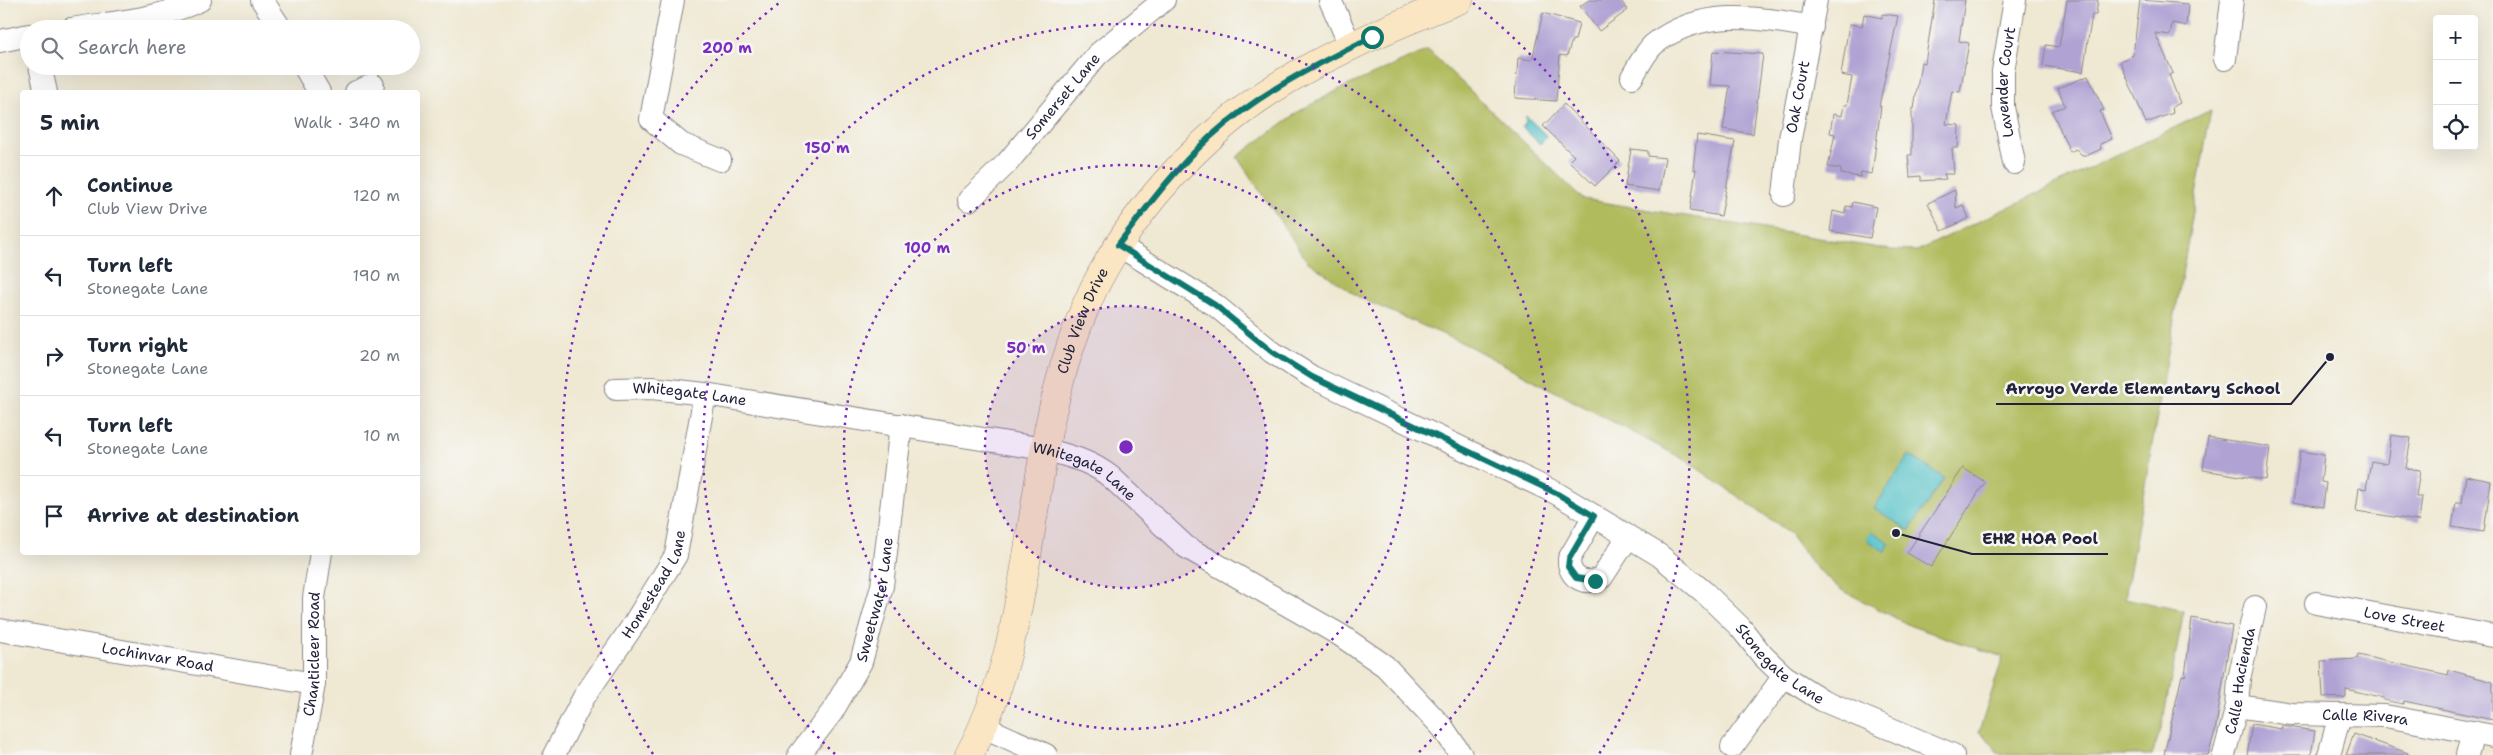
<!DOCTYPE html>
<html lang="en">
<head>
<meta charset="utf-8">
<style>
  :root { --surface:#fff; --page:#f2f2f3; --text:#1f2937; --muted:#747a83; --line:#e0e1e3 }
  body { margin:0; font-family:"Shantell Sans",sans-serif; background:var(--page); color:var(--text) }
  .controls { position:absolute; right:15px; top:15px; display:grid; overflow:hidden; border-radius:5px; box-shadow:0 5px 20px #0002 }
  .controls button { width:45px; height:45px; display:grid; place-items:center; padding:0; border:0; border-bottom:1px solid var(--line); background:var(--surface); color:var(--text); font:25px sans-serif }
  .stop { position:absolute; width:15px; height:15px; margin:-11px; border:4px solid #0f766e; border-radius:50%; background:#fff }
  .stop.end { background:#0f766e; border-color:#fff; box-shadow:0 1px 5px #0008 }
  .list { margin:0; padding:0; list-style:none }
  h2 { display:flex; justify-content:space-between; align-items:center; height:65px; margin:0; padding:0 20px; font-size:21px }
  h2 small { font-size:16px; font-weight:400; color:var(--muted) }
  .list li { display:grid; grid-template-columns:32px 1fr auto; gap:15px; align-items:center; box-sizing:border-box; height:80px; padding:0 20px; border-top:1px solid var(--line) }
  .list b { display:block; font-size:19px; white-space:nowrap }
  .list p { margin:0; font-size:16px; white-space:nowrap; color:var(--muted) }
  .list em { font-size:16px; font-style:normal; color:var(--muted) }
  .icon { flex:none; width:28px; height:28px; fill:none; stroke:currentColor; stroke-width:2; stroke-linecap:round; stroke-linejoin:round }
  .map { position:relative; flex:none; width:2493px; height:755px; overflow:hidden }
  .search { position:absolute; background:var(--surface); box-shadow:0 5px 20px #0002; left:20px; top:20px; width:400px; height:55px; display:flex; align-items:center; gap:12px; box-sizing:border-box; padding:0 18px; border-radius:28px; color:var(--muted); font-size:19px }
  .panel { position:absolute; background:var(--surface); box-shadow:0 5px 20px #0002; left:20px; top:90px; width:400px; height:465px; border-radius:5px }
  .map>svg:first-child { display:block }
  .green { fill:#b0bb5d; stroke:#696e4c }
  .water { fill:#54c2c9; stroke:#3b7282 }
  .building { fill:#b0a3d4 }
  .lines { fill:none; stroke-linecap:round; stroke-linejoin:round }
  .street-casing { stroke:#888586; stroke-width:24 }
  .secondary-casing { stroke:#888586; stroke-width:29 }
  .street { stroke:#fff; stroke-width:22 }
  .secondary { stroke:#fbe6c4; stroke-width:28 }
  .route { stroke:#0f766e; stroke-width:6 }
  .ring { fill:none; stroke:#7b2cbf; stroke-width:2.5; stroke-dasharray:2.5 5 }
  .labels { text-anchor:middle; dominant-baseline:central; stroke-width:5; stroke-linejoin:round; paint-order:stroke }
  .street-label { font-size:15px; fill:#22223b; stroke:#f6f6f2 }
  .centre { fill:#7b2cbf; stroke:#f6f6f2; stroke-width:2.5 }
  .ring-label { font-size:15px; text-anchor:middle; font-weight:bold; fill:#7b2cbf; stroke:#f6f6f2; stroke-width:5; stroke-linejoin:round; paint-order:stroke }
  .leader { fill:none; stroke:#22223b; stroke-width:2 }
  .callout-dot { fill:#22223b; stroke:#f6f6f2; stroke-width:2 }
  .callout-label { font-size:16px; text-anchor:middle; font-weight:bold; fill:#22223b; stroke:#f6f6f2; stroke-width:5; stroke-linejoin:round; paint-order:stroke }
</style>
</head>
<body>
<div class="map">
<svg width="2493" height="755" viewBox="0 0 2493 755">
  <rect width="100%" height="100%" fill="#f6f6f2"/>
  <filter id="ink" filterUnits="userSpaceOnUse"><feTurbulence type="fractalNoise" baseFrequency=".02" numOctaves="2"/><feDisplacementMap in="SourceGraphic" scale="10" xChannelSelector="R" yChannelSelector="G"/><feConvolveMatrix kernelMatrix="1 2 1 2 8 2 1 2 1" color-interpolation-filters="sRGB"/></filter>
  <filter id="wash" filterUnits="userSpaceOnUse"><feTurbulence type="fractalNoise" baseFrequency=".0096" numOctaves="4" result="noise"/><feDisplacementMap in="SourceGraphic" scale="20" xChannelSelector="R" yChannelSelector="G"/><feGaussianBlur stdDeviation="1.12" result="paint"/><feColorMatrix in="noise" values="0 0 0 0 0 0 0 0 0 0 0 0 0 0 0 0 0 1.4 0 .05"/><feComposite in="paint" operator="in"/></filter>
  <g filter="url(#wash)">
    <rect width="100%" height="100%" fill="#efe8d2"/>
    <path class="green" d="M1428,50l155,149 308,51 26,1 294,-141 -86,488 59,13 -22,115 -10,29h-144l-11,-3 -5,-9 -13,-11 24,-75 -92,-31 -71,-37 -27,-24 -24,-33 -102,-71 -222,-117 -105,-46 -53,-37 -70,-104 61,-45 40,-22z"/>
    <path class="water" d="M1526,116l21,20 -7,8 -18,-17 3,-2z
      M1909,455l35,23 -35,53 -35,-23z
      M1872,531l18,12 -5,9 -19,-13z"/>
    <g id="blocks">
      <path class="building" d="M1589,0h31l8,10 -29,21 -19,-25z
        M1935,0h30l-6,41 10,2 -9,49 -8,-1 -6,33 13,1 -1,23h-6l2,26h-10l2,5 -25,2v-5l-11,1 -2,-22h4v-46h2l7,-47 4,1z
        M2067,0h31l-2,15h-4l-9,57 -40,-6 3,-21 13,2z
        M2140,0l48,4 -2,22 -14,-3 -2,12 -15,-2 18,40 -4,2 11,28 -8,4 1,6 -27,10 -26,-62 13,-6z
        M1543,13l36,10 -4,17h-3l-5,16 -7,-1 -4,46 -41,-3 3,-40 14,2z
        M1864,14l18,4v-4l16,2 -19,90h2l-9,68 -11,-2 -1,5 -19,-3v-5l-13,-2 7,-33 -5,-1 3,-19 9,2 2,-11h3l5,-28 -11,-2 8,-51 13,2z
        M1713,51l50,3 -10,80 -30,-5 7,-43 -20,-1z
        M2088,76l16,34 -4,1 12,28 -12,5 1,5 -13,6h-6l-6,-6 -6,3 -18,-41 13,-5 -7,-18z
        M1564,104l56,57 -25,25 -26,-25 5,-5 -31,-30z
        M1697,135l38,6 -14,75 -31,-5 6,-42h-3z
        M1631,149l17,2v5l17,2 -6,33 -34,-5z
        M1955,190l1,18 7,-3 6,13 -27,13 -14,-28z
        M1853,202l23,5 -6,31 -40,-7 3,-20 12,3 1,-8 6,1z
        M2391,435l20,3 -5,30 14,2 -4,27h6l-3,24 -63,-10 3,-23 7,1 5,-28 16,3z
        M2208,437l62,10 -4,33 -63,-10z
        M2300,451l24,4 -3,27 5,1 -3,24 -30,-5z
        M1963,468l22,14 -54,85 -24,-14z
        M2466,476l25,5 -7,51 -32,-5 4,-24h6z
        M2192,618l40,8 -17,106 -7,23h-44l18,-80 3,1z
        M2358,655l90,20 1,-5 44,12v38l-89,-19 -1,3 -19,-4v-2l-38,-9v7l-2,2 -21,-1 -2,-36 36,-2z
        M2252,724l29,5 1,-3 33,5 -4,24h-64z
        M2354,734l54,19 -1,2h-61z"/>
    </g>
  </g>
  <g filter="url(#ink)">
    <use href="#blocks" fill-opacity="0" stroke="#888586" stroke-width="1"/>
    <g class="lines">
      <g class="street-casing">
        <g id="street">
          <path d="M262,0l19,29"/>
          <path d="M673,0l-22,119 30,25 39,16"/>
          <path d="M1330,0l21,47"/>
          <path d="M71,29c42,-7 90,-10 129,-29"/>
          <path d="M0,41l29,-6"/>
          <path d="M2225,59l7,-59"/>
          <path d="M40,66l6,26"/>
          <path d="M304,66l15,26"/>
          <path d="M1632,77c6,-10 13,-24 21,-32 47,-38 104,-28 159,-18"/>
          <path d="M356,92l17,-7"/>
          <path id="s1" d="M2014,163l-11,-56v-36l12,-71"/>
          <path id="s2" d="M1784,195l6,-56 26,-139"/>
          <path id="s3" d="M969,200l38,-37 91,-109 66,-54"/>
          <path id="s4" d="M1118,245l97,60 57,47 40,25 244,116 103,62 45,37 36,35 23,29 21,20 38,24 131,55"/>
          <path id="s5" d="M616,389l36,-1 53,6 339,55c25,7 48,12 68,29l74,69 154,88 45,31 58,62 18,27"/>
          <path d="M1594,516l-25,43c-1,19 17,28 33,18l26,-40"/>
          <path id="s6" d="M2316,603l177,33"/>
          <path id="s7" d="M0,630l314,54"/>
          <path id="s8" d="M2237,706l55,8 93,2 108,20"/>
          <path d="M984,727l62,28"/>
          <path d="M1732,747l52,-71"/>
          <path id="s9" d="M301,755l13,-71v-86l7,-46"/>
          <path id="s10" d="M554,755l30,-58 48,-70 44,-72 29,-161"/>
          <path id="s11" d="M799,755l33,-43 29,-50 21,-76 19,-161"/>
          <path id="s12" d="M2224,755l13,-49 2,-27 16,-72"/>
          <path d="M2329,755l11,-40"/>
          <path d="M2467,755l6,-23"/>
        </g>
      </g>
      <g class="secondary-casing">
        <g id="secondary">
          <path id="s13" d="M969,755c50,-93 56,-201 75,-303 10,-56 25,-111 49,-162 41,-83 112,-160 191,-208 55,-33 115,-59 175,-82"/>
        </g>
      </g>
      <use href="#street" class="street"/>
      <use href="#secondary" class="secondary"/>
    </g>
  </g>
  <g class="lines" filter="url(#ink)">
    <path class="route" d="M1372,37c-57,28 -115,57 -162,100 -35,32 -63,70 -92,108l97,60 57,47 40,25 244,116 38,23 -25,43 -1,8 8,11 19,3"/>
  </g>
  <circle cx="1126" cy="447" r="141" fill="#7b2cbf" fill-opacity=".12"/>
  <g class="ring">
    <circle cx="1126" cy="447" r="141"/>
    <circle cx="1126" cy="447" r="282"/>
    <path d="M835 754A423 423 0 1 1 1417 754"/>
    <path d="M653 754A564 564 0 0 1 779 3M1473 3A564 564 0 0 1 1599 754"/>
  </g>
  <g class="labels">
    <g class="street-label">
      <text stroke="none"><textPath href="#s1" startOffset="82">Lavender Court</textPath></text>
      <text stroke="none"><textPath href="#s3" startOffset="140">Somerset Lane</textPath></text>
      <text stroke="none"><textPath href="#s2" startOffset="99">Oak Court</textPath></text>
      <text stroke="none"><textPath href="#s13" startOffset="451">Club View Drive</textPath></text>
      <text stroke="none"><textPath href="#s5" startOffset="74">Whitegate Lane</textPath></text>
      <text stroke="none"><textPath href="#s5" startOffset="479">Whitegate Lane</textPath></text>
      <text stroke="none"><textPath href="#s10" startOffset="199">Homestead Lane</textPath></text>
      <text stroke="none"><textPath href="#s11" startOffset="176">Sweetwater Lane</textPath></text>
      <text stroke="none"><textPath href="#s6" startOffset="90">Love Street</textPath></text>
      <text stroke="none"><textPath href="#s9" startOffset="102">Chanticleer Road</textPath></text>
      <text stroke="none"><textPath href="#s7" startOffset="160">Lochinvar Road</textPath></text>
      <text stroke="none"><textPath href="#s4" startOffset="789">Stonegate Lane</textPath></text>
      <text stroke="none"><textPath href="#s12" startOffset="76">Calle Hacienda</textPath></text>
      <text stroke="none"><textPath href="#s8" startOffset="129">Calle Rivera</textPath></text>
    </g>
  </g>
  <circle cx="1126" cy="447" r="8" class="centre"/>
  <g class="ring-label">
    <text x="727" y="53">200 m</text>
    <text x="827" y="153">150 m</text>
    <text x="927" y="253">100 m</text>
    <text x="1026" y="353">50 m</text>
  </g>
  <path class="leader" d="M2330 357L2291 404H1996M1896 533L1972 554H2108"/>
  <g class="callout-dot">
    <circle cx="2330" cy="357" r="5"/>
    <circle cx="1896" cy="533" r="5"/>
  </g>
  <g class="callout-label">
    <text x="2143" y="394">Arroyo Verde Elementary School</text>
    <text x="2040" y="544">EHR HOA Pool</text>
  </g>
</svg>
<div class="controls">
<button>+</button>
<button>−</button>
<button><svg class="icon" aria-label="locate" viewBox="0 0 24 24"><circle cx="12" cy="12" r="6"/><path d="M12 2v4M12 18v4M2 12h4M18 12h4"/></svg></button>
</div>
<div class="stop" style="left:1372px;top:37px"></div>
<div class="stop end" style="left:1595px;top:581px"></div>
<div class="search"><svg class="icon" aria-label="search" viewBox="0 0 24 24"><circle cx="10" cy="10" r="6"/><path d="M15 15l6 6"/></svg>Search here</div>
<section class="panel">
<h2>5 min<small>Walk · 340 m</small></h2>
<ul class="list">
<li><svg class="icon" aria-label="ahead" viewBox="0 0 24 24"><path d="M12 20V5M6 11l6-6 6 6"/></svg><div><b>Continue</b><p>Club View Drive</p></div><em>120 m</em></li>
<li><svg class="icon" aria-label="left" viewBox="0 0 24 24"><path d="M17 20v-9H6M10 6l-5 5 5 5"/></svg><div><b>Turn left</b><p>Stonegate Lane</p></div><em>190 m</em></li>
<li><svg class="icon" aria-label="right" viewBox="0 0 24 24"><path d="M7 20v-9h11M14 6l5 5-5 5"/></svg><div><b>Turn right</b><p>Stonegate Lane</p></div><em>20 m</em></li>
<li><svg class="icon" aria-label="left" viewBox="0 0 24 24"><path d="M17 20v-9H6M10 6l-5 5 5 5"/></svg><div><b>Turn left</b><p>Stonegate Lane</p></div><em>10 m</em></li>
<li><svg class="icon" aria-label="arrive" viewBox="0 0 24 24"><path d="M6 21V4h12l-3 4 3 4H6"/></svg><div><b>Arrive at destination</b></div></li>
</ul>
</section>
</div>
</body>
</html>
